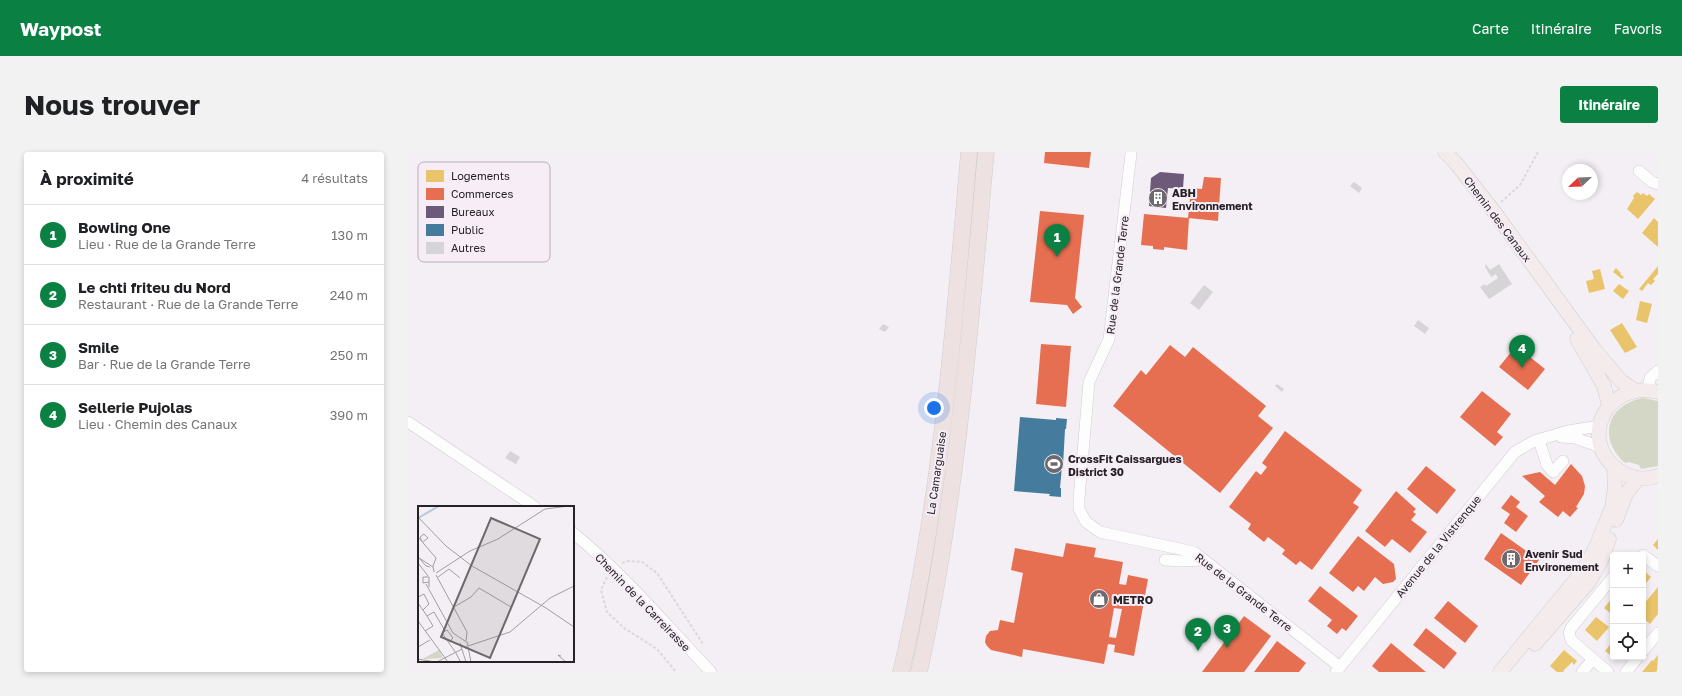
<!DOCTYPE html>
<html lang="fr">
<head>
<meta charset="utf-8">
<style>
  :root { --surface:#fff; --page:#f2f2f2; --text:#202124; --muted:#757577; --line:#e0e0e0; --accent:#0b8043 }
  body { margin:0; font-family:"Golos Text",sans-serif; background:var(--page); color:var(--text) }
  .controls { position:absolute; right:12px; bottom:12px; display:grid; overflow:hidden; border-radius:4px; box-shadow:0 2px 6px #0003 }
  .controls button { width:36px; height:36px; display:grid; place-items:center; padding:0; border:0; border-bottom:1px solid var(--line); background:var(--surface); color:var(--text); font:20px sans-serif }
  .compass { position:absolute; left:1154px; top:12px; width:36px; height:36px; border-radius:50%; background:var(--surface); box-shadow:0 2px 6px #0003; rotate:247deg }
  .you { position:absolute; left:526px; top:256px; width:14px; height:14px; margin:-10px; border:3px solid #fff; border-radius:50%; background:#1a73e8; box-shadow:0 0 0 6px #1a73e833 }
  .badge { display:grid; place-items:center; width:26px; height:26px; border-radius:50%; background:var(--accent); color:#fff; font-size:13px; font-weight:700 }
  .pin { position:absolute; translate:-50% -33px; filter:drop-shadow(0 1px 2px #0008) }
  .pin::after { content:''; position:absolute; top:21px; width:14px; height:12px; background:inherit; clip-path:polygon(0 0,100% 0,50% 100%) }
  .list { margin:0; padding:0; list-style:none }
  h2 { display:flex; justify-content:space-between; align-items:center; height:52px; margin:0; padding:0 16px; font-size:17px }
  h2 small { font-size:13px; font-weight:400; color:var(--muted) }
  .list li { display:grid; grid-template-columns:26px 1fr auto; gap:12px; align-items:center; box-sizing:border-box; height:60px; padding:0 16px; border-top:1px solid var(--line) }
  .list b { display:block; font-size:15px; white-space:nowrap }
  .list p { margin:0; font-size:13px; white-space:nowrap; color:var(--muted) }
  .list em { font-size:13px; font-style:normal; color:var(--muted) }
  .icon { flex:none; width:22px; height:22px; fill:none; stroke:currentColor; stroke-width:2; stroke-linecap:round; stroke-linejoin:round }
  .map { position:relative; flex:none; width:1250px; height:520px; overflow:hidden; border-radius:4px }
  header { display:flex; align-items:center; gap:24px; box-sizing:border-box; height:56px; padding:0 20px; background:var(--accent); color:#fff }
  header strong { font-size:19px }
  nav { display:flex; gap:22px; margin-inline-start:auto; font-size:14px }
  .intro { display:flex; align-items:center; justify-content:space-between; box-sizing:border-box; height:96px; padding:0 24px }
  h1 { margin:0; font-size:28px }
  .button { padding:10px 18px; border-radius:4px; background:var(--accent); color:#fff; font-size:14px; font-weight:700 }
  main { display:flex; gap:24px; padding:0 24px }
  aside { flex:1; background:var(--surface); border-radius:4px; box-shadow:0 2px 6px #0003 }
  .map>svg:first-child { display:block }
  .green { fill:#d4d6c6 }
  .homes { fill:#e9c46a }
  .shops { fill:#e76f51; fill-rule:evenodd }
  .offices { fill:#6d597a }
  .public { fill:#457b9d }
  .building { fill:#d7d4d7 }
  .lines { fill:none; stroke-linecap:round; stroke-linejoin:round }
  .minor-casing { stroke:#d0ccd0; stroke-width:12 }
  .major-casing { stroke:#cfcdcf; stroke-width:15 }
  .highway-casing { stroke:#cfcdcf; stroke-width:17 }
  .path { stroke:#dad9da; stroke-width:2; stroke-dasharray:3 2; stroke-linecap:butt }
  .minor { stroke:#fdfdfd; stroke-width:11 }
  .major { stroke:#f4ecec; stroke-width:14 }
  .highway { stroke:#ede2e1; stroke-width:16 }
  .labels { text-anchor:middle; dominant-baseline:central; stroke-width:4; stroke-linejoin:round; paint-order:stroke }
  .poi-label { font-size:11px; font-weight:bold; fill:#252125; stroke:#f6edf6; text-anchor:start }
  .street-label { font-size:11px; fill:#252125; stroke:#f6edf6 }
  .inset-river { fill:none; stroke:#b3c8d8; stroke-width:2 }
  .inset-road { fill:none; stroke:#a19da1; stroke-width:1 }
  .view { fill:#6d696d; fill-opacity:0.15; stroke:#6d696d; stroke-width:2 }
  .inset-edge { fill:none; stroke:#252125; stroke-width:2 }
  .key { fill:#f6edf6; stroke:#b7b0b7; stroke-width:1 }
  .key-label { font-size:11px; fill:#252125 }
</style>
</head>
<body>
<header>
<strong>Waypost</strong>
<nav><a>Carte</a><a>Itinéraire</a><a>Favoris</a></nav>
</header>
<div class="intro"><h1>Nous trouver</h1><a class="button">Itinéraire</a></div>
<main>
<aside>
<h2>À proximité<small>4 résultats</small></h2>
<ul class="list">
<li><span class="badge">1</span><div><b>Bowling One</b><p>Lieu · Rue de la Grande Terre</p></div><em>130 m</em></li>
<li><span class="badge">2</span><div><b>Le chti friteu du Nord</b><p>Restaurant · Rue de la Grande Terre</p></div><em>240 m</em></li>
<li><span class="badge">3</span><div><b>Smile</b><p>Bar · Rue de la Grande Terre</p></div><em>250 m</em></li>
<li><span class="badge">4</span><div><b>Sellerie Pujolas</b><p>Lieu · Chemin des Canaux</p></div><em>390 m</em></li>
</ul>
</aside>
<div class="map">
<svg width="1250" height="520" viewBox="0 0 1250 520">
  <rect width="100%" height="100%" fill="#f4eff4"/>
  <path class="green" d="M1235,246l15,3v65l-17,3 -2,-4 -10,-3 -4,1c-27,-24 -19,-58 18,-65z"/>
  <path class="homes" d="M1229,40l4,3 2,-2 4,3 2,-2 6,5 -17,20 -11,-10 7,-11 -1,-2z
    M1246,66l4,4v25l-16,-14z
    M1250,114v8l-5,5 2,2 -4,4 -3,-2 -6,8 -3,-2z
    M1208,116l5,5 -1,1 4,3 -2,2 -9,-7z
    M1192,117l5,20 -16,4 -3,-12 8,-2 -2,-8z
    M1211,132l10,7 -6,8 -10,-8z
    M1232,149l12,3 -5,19 -11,-3z
    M1214,171l15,24 -12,6 -15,-23z
    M1250,387v11l-5,-5z
    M1235,418l8,7 -8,10z
    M1250,435v27l-8,10 -7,-6v-13z
    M1205,445v18l-9,-7z
    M1188,465l13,10 -12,14 -12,-11z
    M1205,489v16h6l-2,3 -12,-9z
    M1156,498l13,11 -3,4 -2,-3 -9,9 1,1h-7l-7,-6z
    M1250,503l-1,17h-15l10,-12 1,1z"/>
  <path class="shops" d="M637,0h46l-2,16 -45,-5z
    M796,25l17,1 -3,43 -30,-3 3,-30 11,1z
    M632,59l44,4 -9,83 7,9 -9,7 -6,-9 -37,-3z
    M736,62l45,4 -2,32 -23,-3v3l-11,-1v-3l-12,-1z
    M633,192l30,2 -5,61 -30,-3z
    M762,193l15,12 8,-10 73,59 -8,10 15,12 -53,65 -107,-87 28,-36 5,5z
    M1108,194l29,23 -17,21 -29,-23z
    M1074,239l29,23 -14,18 6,5 -8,9 -35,-29z
    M877,279l77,59 -9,13 6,4 -47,63 -12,-9 -4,4 -14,-11 3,-4 -17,-13 -4,5 -5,-4 -11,-9 3,-5 -22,-17 27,-36 5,4 6,-8 -5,-4z
    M1163,312l11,12 3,10 -1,8 -8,13 2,1 -8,9 -7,-6 -5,6 -19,-15 6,-6 -23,-20 18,-4 15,13z
    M1018,314l30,24 -19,24 -30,-25z
    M988,339l20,18 -3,3 3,2 -5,6 16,12 -17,21 -18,-14 -7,8 -20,-16z
    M1103,343l9,7 -4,5 12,9 -12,16 -12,-9 6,-9 -9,-6z
    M1093,381l38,27 -18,25 -37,-26z
    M950,384l36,28 2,15 -3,3 -10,2 -8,-7 -11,14 -6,-5 -5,6 -24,-19z
    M658,391l30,5 -2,9 29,5 -4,22 7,1 2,-10 20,4 -14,77 -20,-4 1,-7 -7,-1 -4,20 -81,-15 -1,8 -31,-7 -4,-4 -2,-4 1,-6 4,-5 8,-1 2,-10 14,3 9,-50 -12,-3 4,-22 48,9zM706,456l8,1 -6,29 -7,-1z
    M912,434l38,30 -12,15 -4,-3 -5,6 -10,-8 5,-6 -24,-19z
    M1040,449l30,25 -13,17 -31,-25z
    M836,464l27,20 -27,36h-42z
    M1018,476l31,25 -13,16 -31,-24z
    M869,489l29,22 -7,9h-45z
    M983,491l35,29h-47l-7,-6z"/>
  <path class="offices" d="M752,20l24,2 -1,15 -15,-1 -2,20 -17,-2 2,-28z"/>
  <path class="public" d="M612,265l36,3v-2l11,1 -1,10h-1l-2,37h-1l-2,22h1v9l-12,-1 1,-2 -36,-3z"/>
  <path class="building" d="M946,30l8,6 -3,5 -9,-7z
    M1078,112l4,6 9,-6 13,20 -23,15 -9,-12 5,-3 1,2 12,-8 -2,-4 -5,3 -6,-10z
    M796,133l9,7 -14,18 -9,-7z
    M1010,168l11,8 -4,6 -11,-8z
    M475,172l6,3 -4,5 -6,-3z
    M869,232l7,5 -2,3 -7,-6z
    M102,299l10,6 -4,7 -11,-6z"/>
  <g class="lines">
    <g class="minor-casing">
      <path id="minor" d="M723,2l-22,185 -20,43 -10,117v10l7,13 14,10 94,20 146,115
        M1231,19l13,11 6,2
        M1240,238l2,-12 8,-7
        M0,270l127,85
        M1153,285l14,1 26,9
        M1131,288l8,25 6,7 10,-11
        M165,381c51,41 93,92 138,139
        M1235,403l15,11
        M757,408l17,1 21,-1
        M1235,499l15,-18
        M928,520l179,-220 19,-11 34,-10 32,-5
        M1174,520l11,-13
        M1200,520l-37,-32 -2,-7 2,-5 42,-51
        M1218,520l12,-15"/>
    </g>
    <g class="major-casing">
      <path id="major" d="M1037,0l10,10 37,47 102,140 27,32 13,9
        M1169,187l27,47 5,19
        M1250,240c-52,-13 -82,50 -38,79 11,8 25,9 38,5
        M1208,368l10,-26 12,-16
        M1127,492l54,-62 12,-21 8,-22
        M1092,520l82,-100 13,-23 17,-42 3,-19 -1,-21"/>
    </g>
    <g class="highway-casing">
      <path id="highway" d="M493,520c40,-170 53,-346 68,-520
        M511,520c38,-170 51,-346 67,-520"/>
    </g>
    <path class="path" d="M1093,50l19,-17 18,-33
      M214,411l6,-2 14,1 15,11 46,71
      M199,425l-6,13 6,22 17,16 33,21 19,23"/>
    <use href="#minor" class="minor"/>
    <use href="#major" class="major"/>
    <use href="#highway" class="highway"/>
  </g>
  <defs>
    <g id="building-disc" transform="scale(1)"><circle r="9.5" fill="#6d696d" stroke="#f6edf6"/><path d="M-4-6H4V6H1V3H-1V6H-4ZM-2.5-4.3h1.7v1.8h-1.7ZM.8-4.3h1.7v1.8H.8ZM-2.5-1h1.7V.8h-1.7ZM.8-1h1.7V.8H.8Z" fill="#fff"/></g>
    <g id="stadium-disc" transform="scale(1)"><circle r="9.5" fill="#6d696d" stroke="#f6edf6"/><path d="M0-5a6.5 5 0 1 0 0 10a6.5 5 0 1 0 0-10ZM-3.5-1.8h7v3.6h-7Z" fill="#fff"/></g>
    <g id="shop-disc" transform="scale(1)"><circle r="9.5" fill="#6d696d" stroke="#f6edf6"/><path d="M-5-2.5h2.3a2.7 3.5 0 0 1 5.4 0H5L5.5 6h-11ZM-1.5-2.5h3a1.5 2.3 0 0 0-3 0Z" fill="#fff"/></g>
  </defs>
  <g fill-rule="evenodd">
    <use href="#building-disc" x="750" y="46"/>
    <use href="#stadium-disc" x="646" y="312"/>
    <use href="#building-disc" x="1103" y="407"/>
    <use href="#shop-disc" x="691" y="447"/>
  </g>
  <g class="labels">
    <g class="poi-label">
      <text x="764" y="40">ABH<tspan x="764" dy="13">Environnement</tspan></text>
      <text x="660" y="306">CrossFit Caissargues<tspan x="660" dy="13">District 30</tspan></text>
      <text x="1117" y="401">Avenir Sud<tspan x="1117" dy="13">Environement</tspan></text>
      <text x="705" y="447">METRO</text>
    </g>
    <g class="street-label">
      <text transform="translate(1090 67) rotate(53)">Chemin des Canaux</text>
      <text transform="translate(709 123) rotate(-83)">Rue de la Grande Terre</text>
      <text transform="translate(528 321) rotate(-82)">La Camarguaise</text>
      <text transform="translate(1030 394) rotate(-51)">Avenue de la Vistrenque</text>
      <text transform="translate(836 440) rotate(38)">Rue de la Grande Terre</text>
      <text transform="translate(235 450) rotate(46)">Chemin de la Carreirasse</text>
    </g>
  </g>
  <g transform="translate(10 354)">
    <rect width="156" height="156" fill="#f4eff4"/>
    <path d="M21,144l4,8 -19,1v-1z" fill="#d4d6c6"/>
    <path class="inset-river" d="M0,12l21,-12"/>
    <path class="inset-road" d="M0,11l28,29 26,20 74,42 28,19M0,31l18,21 -3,8 1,6M4,35l-2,-4 4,-3 4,4 -5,4M0,57l10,13M12,61l-4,-1 -7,-8 14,9M18,67l34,-22 28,-12 47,-30 24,-3M18,69l31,57 -1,9M20,71l11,-8 11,9M11,76l-6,1v-6h6v10M8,78l27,49 15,10 -2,6M0,91l6,-3 5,10 -6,6M0,97l9,13M36,101l17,-10 8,-9 32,19M0,115l30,41M7,125l8,-5 -6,-10 7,-4 11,19M31,136l4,-4 -6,-8 -5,3 14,20 4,8 -3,1M42,137l6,19M50,140l42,-14 40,-34 24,-12M0,141l12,-7M50,141l3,15M143,150l-3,-1 8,7M0,153l17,3M19,156l25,-13"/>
    <path class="view" d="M73,12l49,21 -50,119 -49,-21z"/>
    <rect width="156" height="156" class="inset-edge"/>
  </g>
  <rect x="10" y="10" width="132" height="100" rx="6" class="key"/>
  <rect x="18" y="18" width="18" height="12" fill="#e9c46a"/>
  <rect x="18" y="36" width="18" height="12" fill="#e76f51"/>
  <rect x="18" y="54" width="18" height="12" fill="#6d597a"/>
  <rect x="18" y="72" width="18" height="12" fill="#457b9d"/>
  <rect x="18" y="90" width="18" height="12" fill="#d7d4d7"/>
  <g class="key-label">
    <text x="43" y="28">Logements</text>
    <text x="43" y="46">Commerces</text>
    <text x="43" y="64">Bureaux</text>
    <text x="43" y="82">Public</text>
    <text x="43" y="100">Autres</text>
  </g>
</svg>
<div class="controls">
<button>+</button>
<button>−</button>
<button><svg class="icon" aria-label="locate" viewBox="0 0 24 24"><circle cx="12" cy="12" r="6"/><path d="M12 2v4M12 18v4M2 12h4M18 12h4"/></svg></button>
</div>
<svg class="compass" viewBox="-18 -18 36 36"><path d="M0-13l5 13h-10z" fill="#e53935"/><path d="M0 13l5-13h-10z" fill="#757577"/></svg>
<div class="you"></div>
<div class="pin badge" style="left:649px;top:105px">1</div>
<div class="pin badge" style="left:790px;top:499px">2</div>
<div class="pin badge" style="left:819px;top:496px">3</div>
<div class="pin badge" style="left:1114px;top:216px">4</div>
</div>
</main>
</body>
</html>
